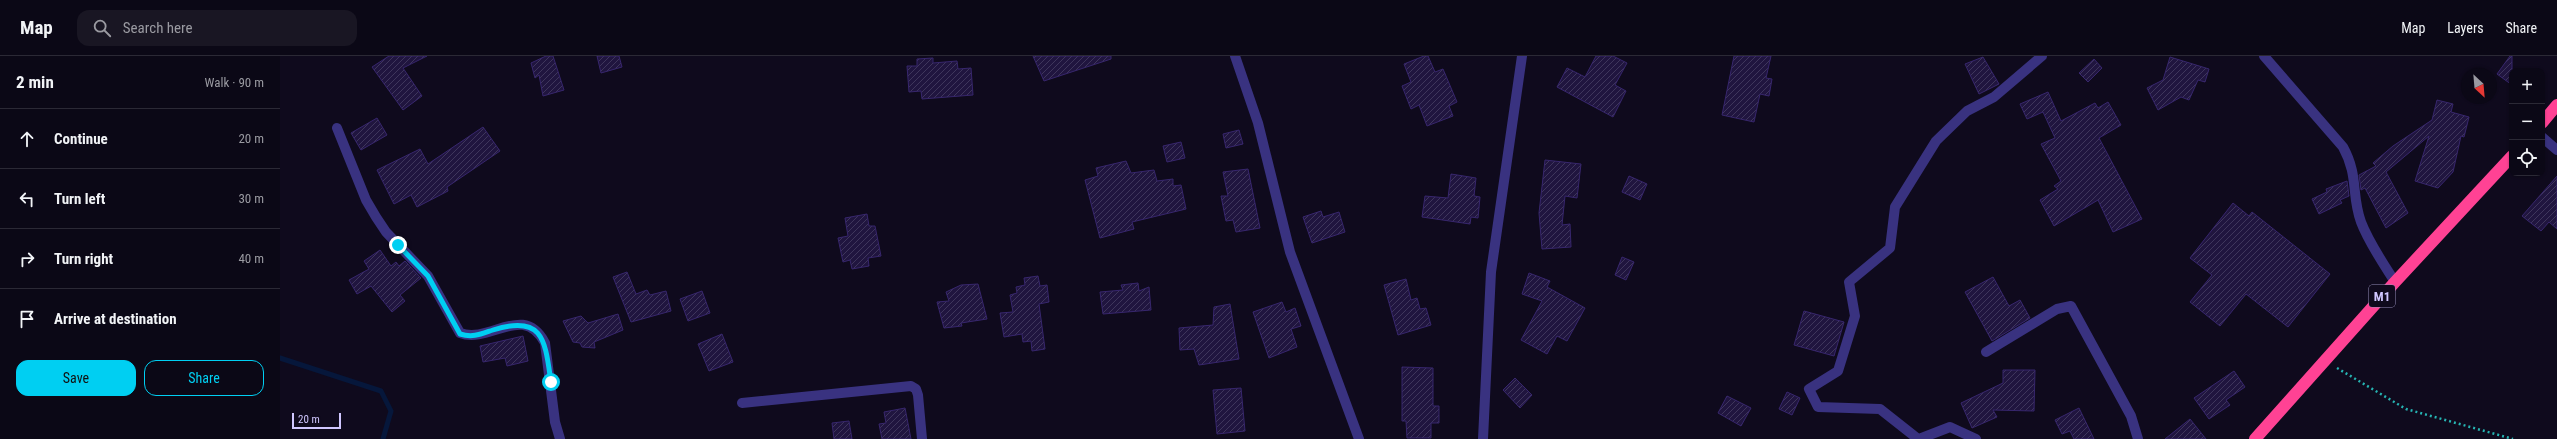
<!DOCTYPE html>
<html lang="en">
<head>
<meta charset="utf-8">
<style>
  :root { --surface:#0b0816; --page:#191623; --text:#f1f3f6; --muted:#9a9aa1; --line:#2b2935; --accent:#00cff2 }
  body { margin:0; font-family:"Roboto Condensed",sans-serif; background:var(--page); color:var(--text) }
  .controls { position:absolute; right:12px; top:12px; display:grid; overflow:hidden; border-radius:8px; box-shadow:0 1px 3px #0004 }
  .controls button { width:36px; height:36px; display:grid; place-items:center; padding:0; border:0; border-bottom:1px solid var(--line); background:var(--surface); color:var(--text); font:20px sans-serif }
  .compass { position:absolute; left:2181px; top:12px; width:36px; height:36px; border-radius:50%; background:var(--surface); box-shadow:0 1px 3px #0004; rotate:154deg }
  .scale { position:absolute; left:12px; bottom:10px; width:49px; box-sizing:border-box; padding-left:4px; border:2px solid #d0c7ff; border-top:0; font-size:11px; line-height:14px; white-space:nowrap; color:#d0c7ff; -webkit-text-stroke:3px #0f0a1d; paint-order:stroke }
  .stop { position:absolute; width:12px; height:12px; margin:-9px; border:3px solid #00cff2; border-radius:50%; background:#fff }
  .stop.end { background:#00cff2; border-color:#fff; box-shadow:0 1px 4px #0008 }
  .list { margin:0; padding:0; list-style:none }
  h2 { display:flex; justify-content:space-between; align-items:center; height:52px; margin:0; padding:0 16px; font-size:17px }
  h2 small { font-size:13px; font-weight:400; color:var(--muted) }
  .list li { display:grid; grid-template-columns:26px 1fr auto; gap:12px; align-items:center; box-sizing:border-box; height:60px; padding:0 16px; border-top:1px solid var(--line) }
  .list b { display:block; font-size:15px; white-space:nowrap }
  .list em { font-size:13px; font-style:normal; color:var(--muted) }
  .actions { display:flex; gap:8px; padding:12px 16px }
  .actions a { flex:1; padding:9px 0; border:1px solid var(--accent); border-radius:12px; text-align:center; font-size:14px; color:var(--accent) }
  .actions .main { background:var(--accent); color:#111 }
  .icon { flex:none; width:22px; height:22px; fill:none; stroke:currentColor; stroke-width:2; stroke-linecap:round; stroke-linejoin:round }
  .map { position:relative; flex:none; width:2277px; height:383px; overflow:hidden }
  header { display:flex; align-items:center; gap:24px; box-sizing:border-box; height:56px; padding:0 20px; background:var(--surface); border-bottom:1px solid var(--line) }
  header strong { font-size:19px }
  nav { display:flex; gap:22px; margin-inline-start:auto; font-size:14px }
  .search { width:280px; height:36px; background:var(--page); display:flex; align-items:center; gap:10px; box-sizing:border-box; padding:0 14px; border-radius:12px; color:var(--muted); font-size:15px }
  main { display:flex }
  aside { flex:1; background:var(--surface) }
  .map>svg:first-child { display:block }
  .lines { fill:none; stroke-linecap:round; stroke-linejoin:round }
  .stream { stroke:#06173b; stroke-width:5 }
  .building { fill:url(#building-hatch); stroke:#37266d }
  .path { stroke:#26b4b2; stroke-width:2.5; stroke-dasharray:2 3; stroke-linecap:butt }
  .street { stroke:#393280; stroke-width:10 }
  .highway { stroke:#ff4294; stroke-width:12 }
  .route { stroke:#00cff2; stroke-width:5 }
  .labels { text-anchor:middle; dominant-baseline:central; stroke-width:3; stroke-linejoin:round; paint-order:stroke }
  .shield { fill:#0f0a1d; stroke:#968ebb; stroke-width:1 }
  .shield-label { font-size:13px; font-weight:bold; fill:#d0c7ff }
</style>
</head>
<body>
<header>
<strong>Map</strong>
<div class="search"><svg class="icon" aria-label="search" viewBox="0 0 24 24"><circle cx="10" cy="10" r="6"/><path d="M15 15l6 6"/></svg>Search here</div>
<nav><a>Map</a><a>Layers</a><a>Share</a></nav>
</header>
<main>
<aside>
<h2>2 min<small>Walk · 90 m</small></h2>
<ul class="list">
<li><svg class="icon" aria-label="ahead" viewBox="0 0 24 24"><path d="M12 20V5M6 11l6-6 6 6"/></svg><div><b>Continue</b></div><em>20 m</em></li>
<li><svg class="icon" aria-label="left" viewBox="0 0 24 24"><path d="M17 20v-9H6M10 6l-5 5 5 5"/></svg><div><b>Turn left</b></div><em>30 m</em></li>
<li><svg class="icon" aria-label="right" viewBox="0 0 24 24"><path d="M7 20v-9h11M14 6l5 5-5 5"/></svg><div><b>Turn right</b></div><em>40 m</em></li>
<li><svg class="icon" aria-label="arrive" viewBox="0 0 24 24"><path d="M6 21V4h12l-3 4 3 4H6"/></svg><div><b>Arrive at destination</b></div></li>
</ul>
<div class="actions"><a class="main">Save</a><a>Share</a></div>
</aside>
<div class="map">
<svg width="2277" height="383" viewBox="0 0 2277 383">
  <defs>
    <pattern id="building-hatch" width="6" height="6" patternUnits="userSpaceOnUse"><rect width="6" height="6" fill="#20153f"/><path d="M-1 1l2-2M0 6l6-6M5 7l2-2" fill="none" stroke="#3f365c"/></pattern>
  </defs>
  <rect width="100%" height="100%" fill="#0f0a1d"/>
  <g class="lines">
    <path class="stream" d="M0,302l101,33 10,20 -8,28"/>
  </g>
  <path class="building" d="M109,0h38l-24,12 19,28 -19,14 -31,-43z
    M266,0h7l11,34 -21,6 -4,-21 -4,3 -4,-15z
    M317,0h22l3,11 -21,6z
    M753,0h78v3l-67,22z
    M1144,0h4l7,16 8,-3 14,33 -8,4 4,10 -26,10 -8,-21 -8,4 -9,-23 9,-4 -7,-18z
    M1316,0h17l14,7 -12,22 11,6 -13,26 -56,-30 10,-19 18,9z
    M1454,0h37l-5,22 6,1 -3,17 -9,-2 -6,28 -32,-7z
    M2230,0h2v29l-15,-11z
    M1703,1l16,27 -20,10 -14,-30z
    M1890,1l39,12 -4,13 -7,-2 -9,20 -8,-3 -23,13 -11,-22 16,-8z
    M653,2v5l24,-2 1,8 13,-1 2,27 -51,4 -1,-8 -12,1 -2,-26h10v-7z
    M1814,3l8,9 -14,14 -9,-9z
    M1768,36l13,29 34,-18 3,5 10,-6 13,23 -22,13 43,81 -29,13 -15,-32 -44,26 -14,-26 18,-11 -4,-3 7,-5 -20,-37 14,-6 -12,-26 -16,7 -7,-15z
    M2157,44l16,4 -2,8 18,5 -5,20 -3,-1 -8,36 -15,16 -23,-7 14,-45 -43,36 22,41 -22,15 -21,-40 -4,2 -2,-15 17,-9 -3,-3 20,-17 39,-26z
    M97,62l10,17 -26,15 -10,-17z
    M203,71l17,24 -53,36 1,4 -31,16 -6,-12 -17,9 -17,-34 43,-21 8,15z
    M959,74l4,14 -17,4 -3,-14z
    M901,86l4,16 -18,4 -4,-16z
    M1265,104l36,4 -4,34 -12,-2 -3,29 8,-1 1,23 -29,2 -3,-36z
    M846,105l5,12 23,-3 3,11 16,-2v7l8,-1 5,24 -54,13 2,7 -34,9 -15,-58 13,-4 -2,-8z
    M968,113l12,59 -24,4 -3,-12 -7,1 -5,-25h7l-5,-24z
    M1171,118l25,4 -2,18 6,1 -2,21 -7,-1 -1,7 -48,-7 3,-21 23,2z
    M1349,120l18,8 -7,16 -18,-8z
    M2277,120v53l-8,-7 -8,9 -19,-15z
    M2067,125l2,15 -9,4 2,3 -23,11 -7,-15 15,-7 -1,-3z
    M1953,147l16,13 3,-4 78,62 -42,53 -42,-33 -26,32 -30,-24 22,-27 -22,-17z
    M1041,155l2,6 16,-5 6,20 -33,11 -9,-26z
    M587,158l2,12h6l6,30 -13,2 1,8 -17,3 -2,-9 -7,2 -5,-24 10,-2 -3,-18z
    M100,194l11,16 5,-4 3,4 6,-5 16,17 -21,17 5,6 -13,11 -21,-26 -14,8 -8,-14 20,-11 -5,-8z
    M1342,201l12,5 -8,18 -11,-5z
    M347,216l9,22 11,-4 3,5 16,-4 5,20 -40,11 -18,-45z
    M1249,217l21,8 -3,6 38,21 -18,33 -10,-5 -10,18 -26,-14 21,-39 -20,-7z
    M758,220l2,10 7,-1 2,17 -10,2 6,45 -13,2 -1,-10 -8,1 -1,-8 -18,3 -4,-24 13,-1 -3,-17 7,-2 -1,-6 9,-2 -1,-7z
    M1713,221l16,29 11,-6 10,18 -38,23 -27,-49z
    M1126,223l5,21 6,-2 3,11 6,-1 5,17 -33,10 -14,-50z
    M858,227l1,8 10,-4 2,23 -48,4 -3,-22 23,-2 -2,-5z
    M698,228l9,35 -26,4 1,3 -18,2 -7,-26 12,-1 -3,-9 15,-7z
    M422,235l8,22 -22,8 -8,-22z
    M1002,246l4,10 9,-4 6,18 -10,3 6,18 -28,11 -16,-46z
    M950,248l9,55 -40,6 -5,-16 -14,1 -1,-22 34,-3 1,-18z
    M1524,255l40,11 -10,34 -40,-11z
    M338,258l5,16 -29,12 1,6 -13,-1 -2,-4 -7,-1 -10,-21 18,-5 7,7z
    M442,278l11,28 -24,9 -11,-27z
    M243,280l5,25 -21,5 -2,-8 -22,4 -3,-16z
    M1122,311l31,1v38h6v17h-8v15h-24l-1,-17h-4z
    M1723,314h32l-1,41 -41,-1 4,7 -25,11 -11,-25 42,-20z
    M1954,315l11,16 -19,13 4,5 -21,14 -15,-21z
    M1235,322l17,17 -12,13 -17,-18z
    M961,332l4,43 -28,3 -4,-44z
    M1507,336l13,6 -8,17 -13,-6z
    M1447,340l24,12 -10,18 -23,-13z
    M625,352l6,31h-29l-3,-15 7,-1 -2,-11z
    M1799,352l15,31h-20l-4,-8 -8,3 -7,-14z
    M1910,363l16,20h-41z
    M569,365l3,18h-18l-2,-16z"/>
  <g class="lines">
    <path class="path" d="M2057,312l69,41 107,30"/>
    <path class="street" d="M955,0l23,67 32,129 69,187
      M1984,0l79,91c16,29 8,48 18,75 8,21 22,41 34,60
      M57,72l29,72 10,17 10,15 42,44 32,57c31,11 63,-31 85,10l10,79 5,17
      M2262,81l15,13
      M1706,296l71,-43 14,-3 60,110 7,23
      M462,347l169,-17 5,3 2,6 4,44
      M1203,383l8,-167 31,-216
      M1638,383l-38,-30 -62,-2 -9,-18 29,-18 17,-55 -6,-34 41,-34 5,-41 41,-66 31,-30 27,-14 48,-41
      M1639,383l31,-12 26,12"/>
    <path class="highway" d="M2262,67l15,-18
      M1975,383l140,-157 117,-126"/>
  </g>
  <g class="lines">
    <path class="route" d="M118,189l30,31 32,58c13,4 21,0 33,-4 51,-16 52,11 58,52"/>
  </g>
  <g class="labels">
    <rect class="shield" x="2089" y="229" width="26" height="22" rx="3"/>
    <g class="shield-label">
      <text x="2102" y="240">M1</text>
    </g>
  </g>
</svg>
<div class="controls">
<button>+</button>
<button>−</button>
<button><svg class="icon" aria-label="locate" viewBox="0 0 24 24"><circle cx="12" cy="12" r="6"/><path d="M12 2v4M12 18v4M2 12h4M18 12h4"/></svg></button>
</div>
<svg class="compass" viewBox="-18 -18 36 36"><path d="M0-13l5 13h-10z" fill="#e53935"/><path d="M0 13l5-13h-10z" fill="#9a9aa1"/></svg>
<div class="scale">20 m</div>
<div class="stop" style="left:271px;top:326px"></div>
<div class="stop end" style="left:118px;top:189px"></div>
</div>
</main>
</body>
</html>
